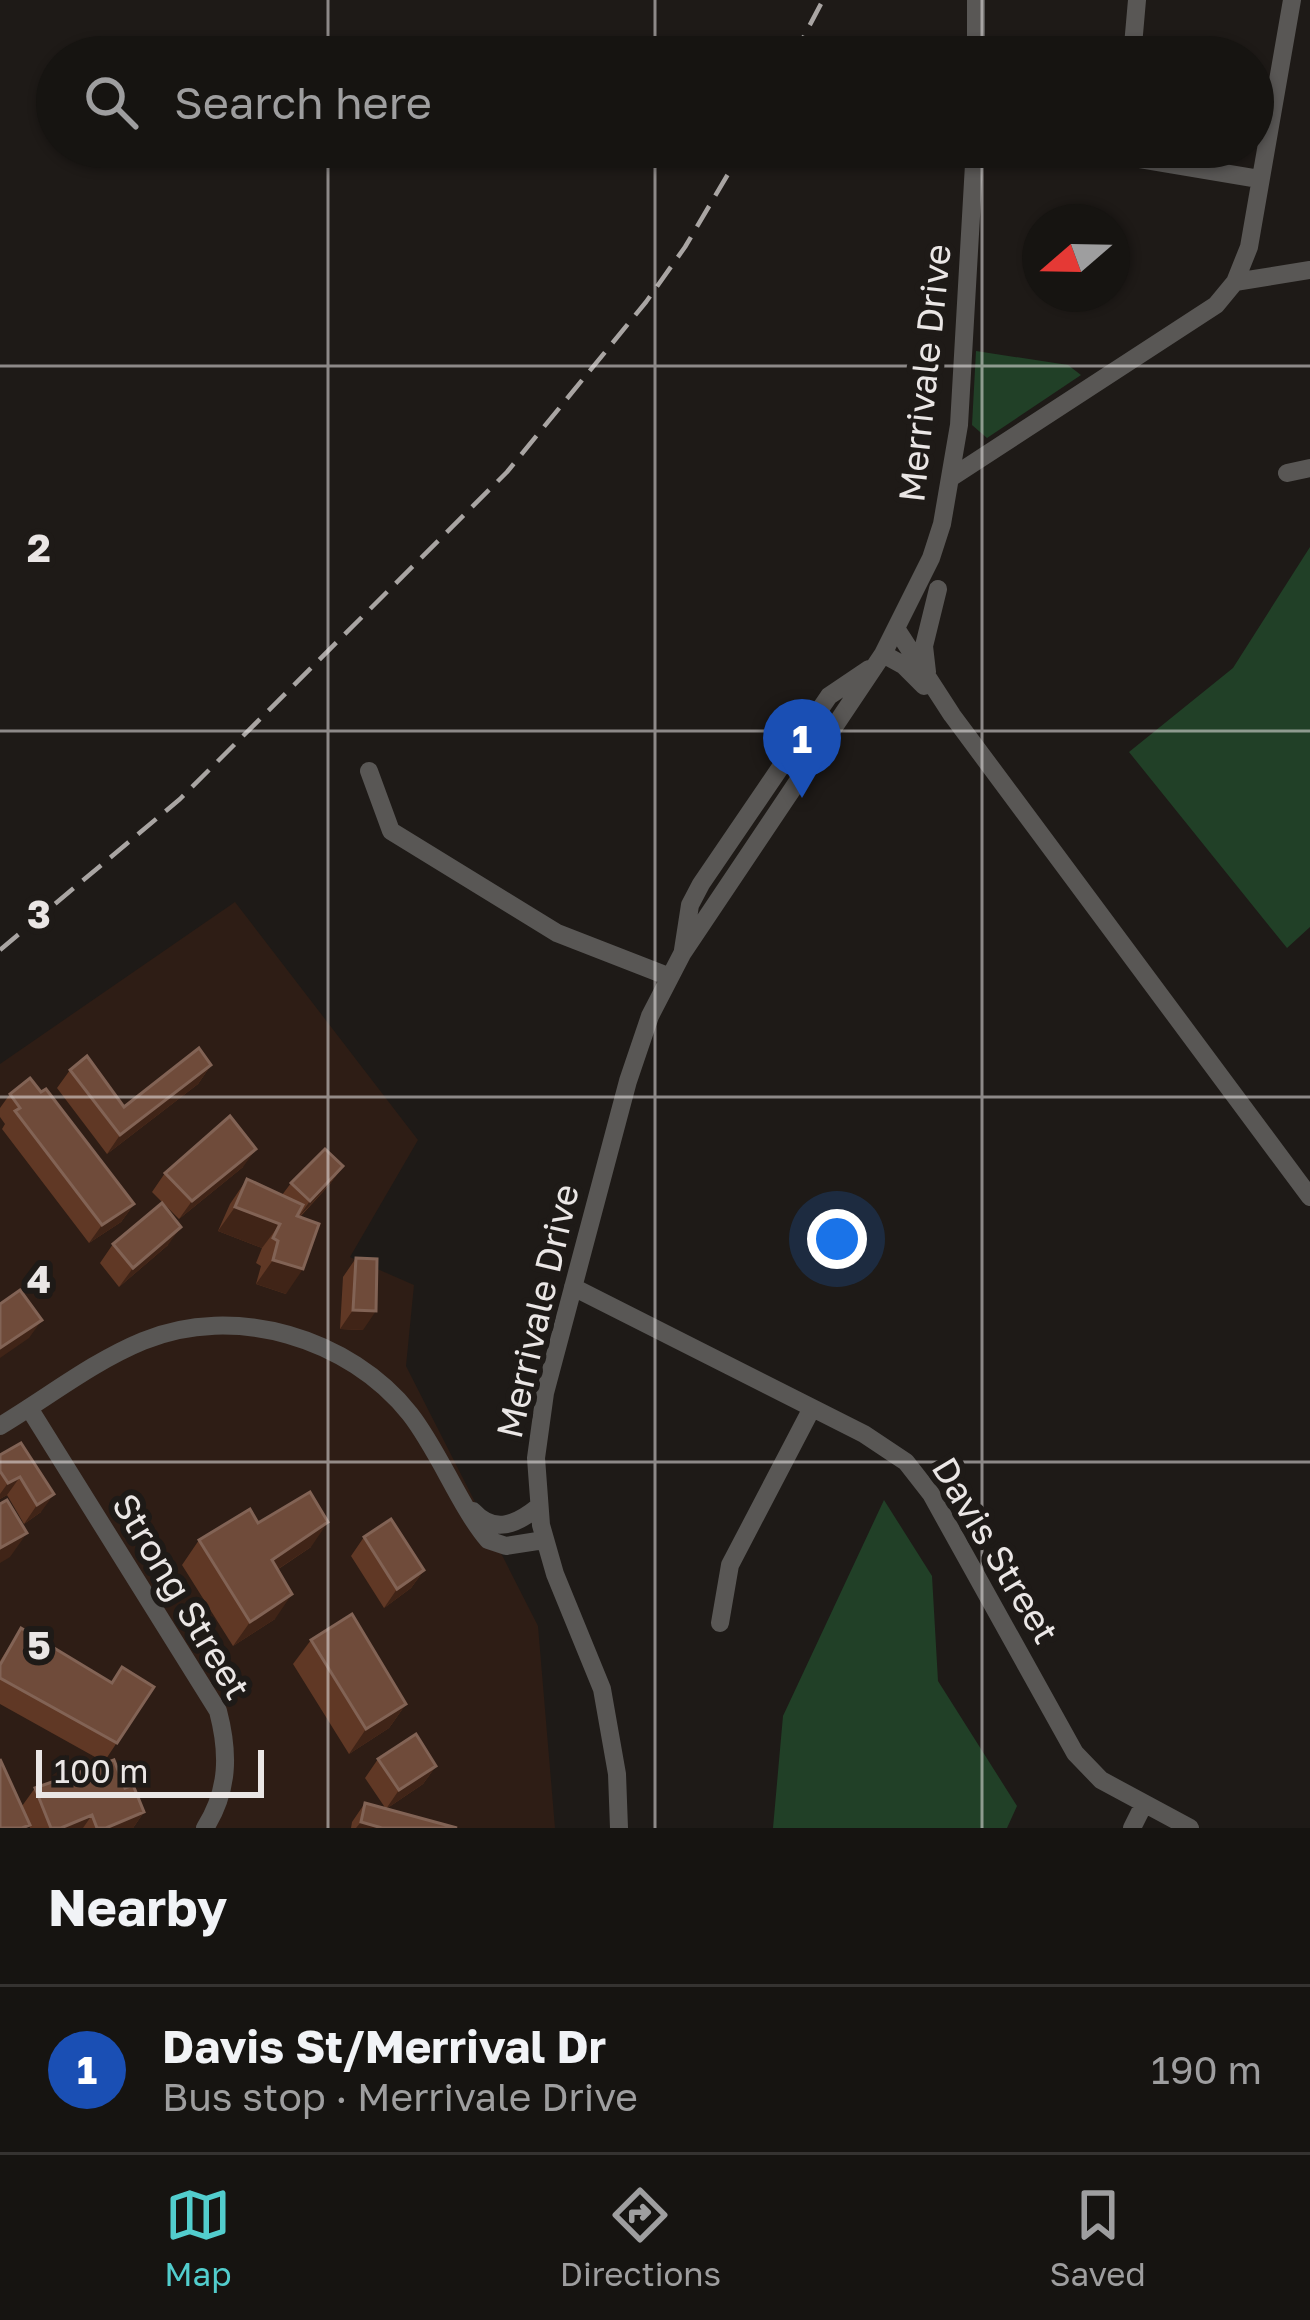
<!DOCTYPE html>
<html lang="en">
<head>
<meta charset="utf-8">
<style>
  :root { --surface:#161411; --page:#1f1d1a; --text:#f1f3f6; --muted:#9e9e9f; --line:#353331; --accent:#52cdcd }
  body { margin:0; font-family:"Golos Text",sans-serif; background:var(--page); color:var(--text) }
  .compass { position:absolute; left:1022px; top:204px; width:108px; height:108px; border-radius:50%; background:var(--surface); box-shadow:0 3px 9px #0004; rotate:250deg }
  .scale { position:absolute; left:36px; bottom:30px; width:228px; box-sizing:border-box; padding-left:12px; border:6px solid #eae6e5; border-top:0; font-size:33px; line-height:42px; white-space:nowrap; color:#eae6e5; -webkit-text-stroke:9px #1e1a17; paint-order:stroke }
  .you { position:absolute; left:837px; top:1239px; width:42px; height:42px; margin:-30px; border:9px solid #fff; border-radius:50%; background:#1a73e8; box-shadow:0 0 0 18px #1a73e833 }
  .badge { display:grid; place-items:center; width:78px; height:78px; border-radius:50%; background:var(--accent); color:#fff; font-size:39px; font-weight:700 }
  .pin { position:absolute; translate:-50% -99px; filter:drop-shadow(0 3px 6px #0008) }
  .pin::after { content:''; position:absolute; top:63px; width:42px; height:36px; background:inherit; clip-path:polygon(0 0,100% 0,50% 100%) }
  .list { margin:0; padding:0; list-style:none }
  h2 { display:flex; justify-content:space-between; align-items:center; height:156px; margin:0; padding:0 48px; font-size:51px }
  h2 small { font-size:39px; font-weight:400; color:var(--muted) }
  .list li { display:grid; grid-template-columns:78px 1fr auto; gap:36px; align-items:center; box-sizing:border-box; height:168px; padding:0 48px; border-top:3px solid var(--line) }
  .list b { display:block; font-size:45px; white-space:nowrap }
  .list p { margin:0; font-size:39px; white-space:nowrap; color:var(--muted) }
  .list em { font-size:39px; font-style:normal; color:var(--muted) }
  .icon { flex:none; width:66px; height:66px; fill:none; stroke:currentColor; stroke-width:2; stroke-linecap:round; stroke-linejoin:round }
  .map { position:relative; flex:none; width:1310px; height:1828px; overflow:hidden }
  .search { position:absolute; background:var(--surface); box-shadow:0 3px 9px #0004; left:36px; right:36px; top:36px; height:132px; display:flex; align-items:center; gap:30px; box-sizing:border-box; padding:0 42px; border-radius:66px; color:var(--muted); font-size:45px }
  .sheet { height:324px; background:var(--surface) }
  nav { display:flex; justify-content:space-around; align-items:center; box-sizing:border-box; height:168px; border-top:3px solid var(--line); background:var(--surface); font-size:33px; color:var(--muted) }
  nav a { display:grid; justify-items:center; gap:6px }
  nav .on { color:var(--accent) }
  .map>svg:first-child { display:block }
  .industrial { fill:#2e1d15 }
  .green { fill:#214027 }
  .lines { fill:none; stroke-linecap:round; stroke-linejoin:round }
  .minor { stroke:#595755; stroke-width:18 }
  .rail { stroke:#a9a5a3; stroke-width:4.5; stroke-dasharray:24 12; stroke-linecap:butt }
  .wall { fill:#603825 }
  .shaded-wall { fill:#402417 }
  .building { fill:#6f4b3a; stroke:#826355; stroke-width:3 }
  .grid { fill:none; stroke:#eae6e5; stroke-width:3; stroke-opacity:0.55 }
  .labels { text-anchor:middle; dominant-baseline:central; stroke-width:12; stroke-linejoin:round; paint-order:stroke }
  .street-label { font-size:36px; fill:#eae6e5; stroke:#1e1a17 }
  .grid-label { font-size:39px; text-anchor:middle; font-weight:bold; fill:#eae6e5; stroke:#1e1a17; stroke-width:12; stroke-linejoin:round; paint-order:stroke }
</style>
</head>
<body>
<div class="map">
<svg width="1310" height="1828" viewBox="0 0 1310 1828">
  <rect width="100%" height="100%" fill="#1e1a17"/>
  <path class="industrial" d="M235,902l183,238 -68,117 64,28 -8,81 132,260 17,202h-555v-764z"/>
  <path class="green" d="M976,351l92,14 13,10 -94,63 -15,-13z
    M1310,547v380l-23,21 -158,-196 104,-84z
    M884,1500l48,76 6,105 79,125 -10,22h-234l10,-112z"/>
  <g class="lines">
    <path class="minor" d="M976,57v-57
      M1132,57l5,-57
      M1128,147l12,12 119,20
      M1235,282l14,-35 43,-247
      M1287,473l23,-5
      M952,477l264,-172 19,-23 75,-12
      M897,630l55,85 358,482
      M883,654l20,11 21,21
      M927,672l-3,-26 14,-57
      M369,771l22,60 166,102 113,44
      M683,950l7,-45 11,-21 128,-188 40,-27
      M573,1287l291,147 42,28 25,32 144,259 26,27 89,48
      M29,1408l189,303c11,42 11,79 -13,117
      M0,1426c47,-28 92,-64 143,-85 91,-38 207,-3 267,73 29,37 50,93 78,126l18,6 38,-6
      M473,1511c21,23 43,14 65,-4
      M720,1623l10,-58 82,-157
      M619,1828l-2,-54 -15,-85 -47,-115 -14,-49 -5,-67 9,-65 83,-312 22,-65 32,-62 201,-300 48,-96 11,-34 17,-99 16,-278
      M1132,1828l12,-24"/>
    <path class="rail" d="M793,57l30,-57
      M0,950l180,-151 327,-327 139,-170 39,-55 59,-100"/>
  </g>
  <path class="wall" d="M211,1065l-13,19 -91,70 -50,-66 13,-18 54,37z
    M41,1092l93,112 -13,18 -32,21 -87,-114 3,-5 -5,-7v-9l10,-14z
    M343,1166l-13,18 -30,33 -14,77 -30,-10 5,-18 -5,-3 6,-15 -44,-17 12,-27 17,-25 35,16 9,-12z
    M243,1167l-64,52 -27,-27 13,-19z
    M113,1244l55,1 -49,42 -19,-24z
    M356,1258l7,72 -23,-1 3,-52z
    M21,1443l20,69 -17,12 -17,-29 -7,4v-44z
    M258,1523l53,24 -34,23 -2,49 -42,27 -51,-81 17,-25z
    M364,1537l60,33 -13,18 -27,20 -33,-52z
    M21,1628l91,54 42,5 -50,75 -104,-58v-43z
    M311,1640l95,64 -17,24 -40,26 -56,-90z
    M378,1759l58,7 -13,18 -37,25 -21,-31z
    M35,1788h90l19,24 -11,16h-103l-8,-22z
    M365,1803l92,25h-106l1,-6z"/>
  <path class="shaded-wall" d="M211,1065l-13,19 -91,70 13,-19z
    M256,1149l-13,18 -64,52 13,-18z
    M343,1166l-13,18 -33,35 13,-18z
    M134,1204l-13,18 -32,21 13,-18z
    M235,1207l45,17 -18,24 -44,-17z
    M181,1227l-13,18 -49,42 14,-19z
    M273,1260l30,9 -17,25 -30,-10z
    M353,1310l23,1 -13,19 -23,-1z
    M42,1320l-13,18 -29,20v-10z
    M20,1477l-13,18 -7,4v-5l8,-11z
    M54,1494l-13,18 -17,12 13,-19z
    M328,1522l-17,25 -57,38 18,-25z
    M27,1533l-17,24 -10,6v-15z
    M424,1570l-13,18 -27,20 13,-19z
    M292,1594l-17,25 -42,27 17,-24z
    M406,1704l-17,24 -40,26 17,-25z
    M436,1766l-13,18 -37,25 13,-19z
    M144,1812l-11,16h-27z
    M92,1815l-9,13h-22z
    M361,1822l21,6h-26z"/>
  <path class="building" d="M199,1048l12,17 -91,70 -50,-65 17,-14 37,51z
    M30,1078l11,14 5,-3 88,115 -32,21 -87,-114 5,-3 -10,-14z
    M230,1116l26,33 -64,52 -27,-28z
    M325,1149l18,17 -33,35 -19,-18z
    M247,1179l56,26 -6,11 22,8 -16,45 -30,-9 5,-19 -5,-3 7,-14 -45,-17z
    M162,1203l19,24 -48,41 -20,-24z
    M356,1258l21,1 -1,52 -23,-1z
    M20,1290l22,30 -42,28v-44z
    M21,1443l33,51 -17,11 -17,-28 -12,6 -8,-12v-16z
    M310,1492l18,30 -56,38 20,34 -42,28 -51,-82 51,-31 8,14z
    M7,1500l20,33 -27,15v-44z
    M391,1519l33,51 -27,19 -33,-52z
    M352,1614l54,90 -40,25 -55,-89z
    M21,1628l91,55 10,-16 32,20 -37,56 -117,-65v-13z
    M416,1734l20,32 -37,24 -21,-31z
    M0,1759l30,66 -8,3h-22z
    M114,1760l11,28 8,-3 11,27 -38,16h-9l-5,-13 -31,13h-10l-16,-40z
    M365,1803l92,25h-75l-21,-6z"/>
  <path class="grid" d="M328,0v57M655,0v57M982,0v57M328,147v1681M655,147v1681M982,147v1681M0,366h1310M0,731h1310M0,1097h1310M0,1462h1310"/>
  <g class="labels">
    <g class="street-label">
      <text transform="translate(924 373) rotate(-84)">Merrivale Drive</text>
      <text transform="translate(537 1311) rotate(-77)">Merrivale Drive</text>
      <text transform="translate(996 1550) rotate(59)">Davis Street</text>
      <text transform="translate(182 1596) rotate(59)">Strong Street</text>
    </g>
  </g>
  <g class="grid-label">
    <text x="39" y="562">2</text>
    <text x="39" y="928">3</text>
    <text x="39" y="1293">4</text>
    <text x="39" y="1659">5</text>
  </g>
</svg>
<svg class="compass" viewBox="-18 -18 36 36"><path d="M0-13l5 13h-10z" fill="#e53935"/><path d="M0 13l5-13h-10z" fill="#9e9e9f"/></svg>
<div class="scale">100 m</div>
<div class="you"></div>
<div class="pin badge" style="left:802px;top:798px;background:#1a4fb4">1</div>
<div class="search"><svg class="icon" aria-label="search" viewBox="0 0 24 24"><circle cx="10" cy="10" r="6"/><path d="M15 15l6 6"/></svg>Search here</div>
</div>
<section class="sheet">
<h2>Nearby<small></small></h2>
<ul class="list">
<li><span class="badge" style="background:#1a4fb4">1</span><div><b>Davis St/Merrival Dr</b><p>Bus stop · Merrivale Drive</p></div><em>190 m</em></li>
</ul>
</section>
<nav>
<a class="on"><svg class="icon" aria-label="map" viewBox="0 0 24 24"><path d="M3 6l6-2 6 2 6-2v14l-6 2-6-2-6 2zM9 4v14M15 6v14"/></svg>Map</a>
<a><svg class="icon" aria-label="directions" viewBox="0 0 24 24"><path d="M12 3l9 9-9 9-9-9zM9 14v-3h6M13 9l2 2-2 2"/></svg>Directions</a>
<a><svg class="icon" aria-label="saved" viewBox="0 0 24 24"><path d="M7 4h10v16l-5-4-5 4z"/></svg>Saved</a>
</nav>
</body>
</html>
